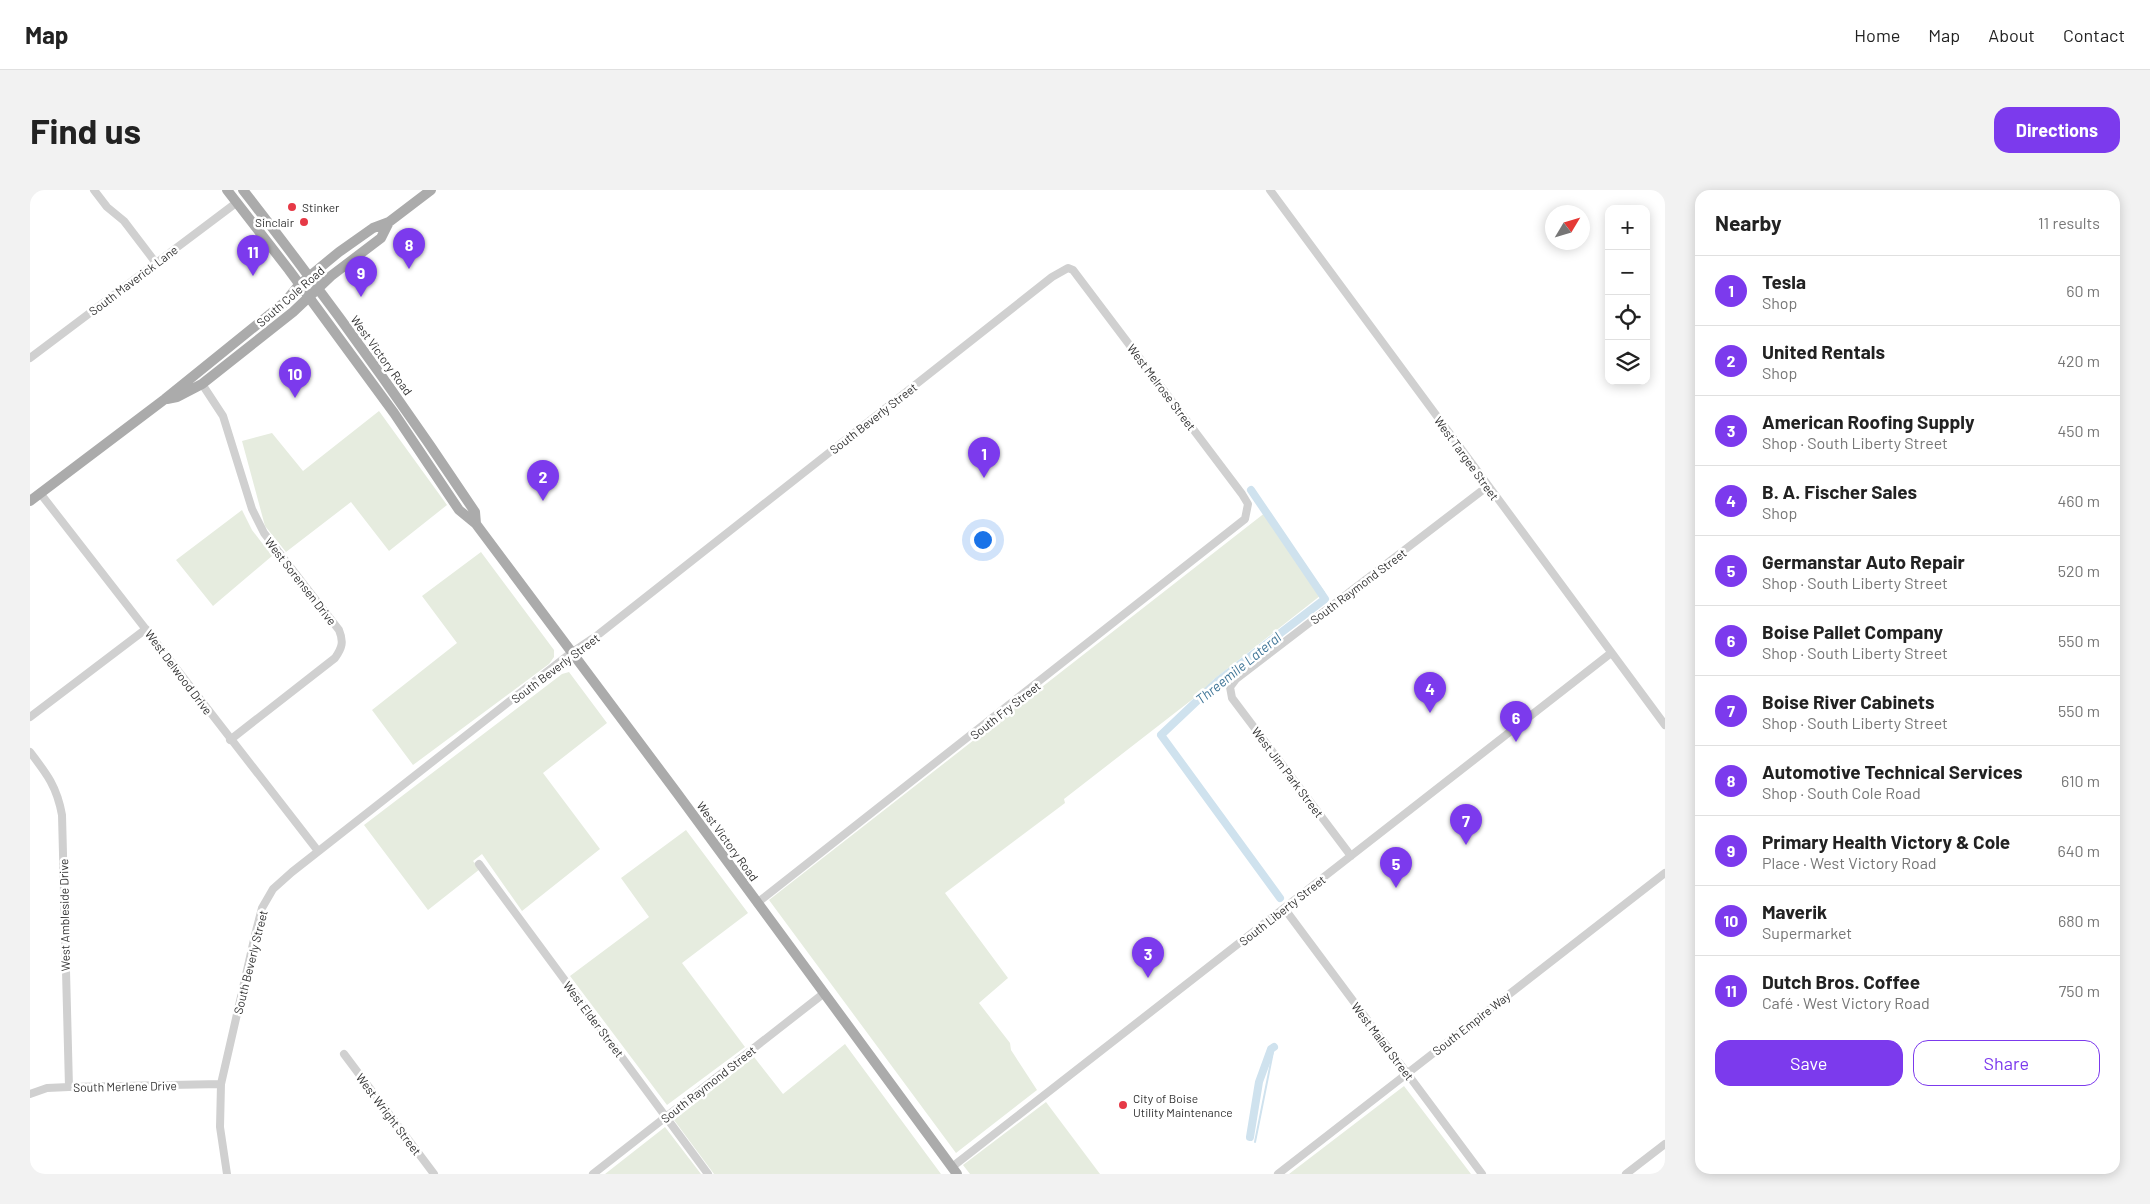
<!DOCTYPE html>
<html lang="en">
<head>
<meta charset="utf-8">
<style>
  :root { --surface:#fff; --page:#f2f2f2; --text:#222; --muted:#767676; --line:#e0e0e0; --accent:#7c3aed }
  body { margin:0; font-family:Barlow,sans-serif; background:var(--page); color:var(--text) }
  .controls { position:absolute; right:15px; top:15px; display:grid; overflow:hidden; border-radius:10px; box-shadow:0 2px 12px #0003 }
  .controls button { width:45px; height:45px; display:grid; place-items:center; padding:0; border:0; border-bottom:1px solid var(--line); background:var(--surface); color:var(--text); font:25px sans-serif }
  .compass { position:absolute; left:1515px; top:15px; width:45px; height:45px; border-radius:50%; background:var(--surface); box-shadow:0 2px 12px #0003; rotate:52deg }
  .you { position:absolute; left:952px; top:349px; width:18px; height:18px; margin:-12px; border:4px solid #fff; border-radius:50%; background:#1a73e8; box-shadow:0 0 0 8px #1a73e833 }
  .badge { display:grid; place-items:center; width:32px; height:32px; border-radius:50%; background:var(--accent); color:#fff; font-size:16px; font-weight:700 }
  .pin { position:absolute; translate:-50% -41px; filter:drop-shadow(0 1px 2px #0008) }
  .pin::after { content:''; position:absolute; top:26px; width:18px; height:15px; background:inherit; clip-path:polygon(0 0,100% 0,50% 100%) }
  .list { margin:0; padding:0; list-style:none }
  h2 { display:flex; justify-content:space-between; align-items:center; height:65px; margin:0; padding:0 20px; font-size:21px }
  h2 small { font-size:16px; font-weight:400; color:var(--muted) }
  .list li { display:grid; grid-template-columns:32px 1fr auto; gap:15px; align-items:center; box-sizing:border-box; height:70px; padding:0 20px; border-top:1px solid var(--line) }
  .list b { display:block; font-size:19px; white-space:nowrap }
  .list p { margin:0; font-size:16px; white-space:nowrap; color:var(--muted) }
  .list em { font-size:16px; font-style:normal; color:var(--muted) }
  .actions { display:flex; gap:10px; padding:15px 20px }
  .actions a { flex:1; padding:11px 0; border:1px solid var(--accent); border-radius:15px; text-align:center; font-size:18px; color:var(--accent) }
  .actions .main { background:var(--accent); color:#fff }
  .icon { flex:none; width:28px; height:28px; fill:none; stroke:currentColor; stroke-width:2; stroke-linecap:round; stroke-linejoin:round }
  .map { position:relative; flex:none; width:1635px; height:984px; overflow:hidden; border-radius:15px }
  header { display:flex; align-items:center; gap:30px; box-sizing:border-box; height:70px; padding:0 25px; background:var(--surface); border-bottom:1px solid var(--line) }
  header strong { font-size:24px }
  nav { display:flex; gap:28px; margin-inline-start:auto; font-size:18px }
  .intro { display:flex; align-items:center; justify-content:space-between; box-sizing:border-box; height:120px; padding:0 30px }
  h1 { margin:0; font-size:35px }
  .button { padding:12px 22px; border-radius:15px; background:var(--accent); color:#fff; font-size:18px; font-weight:700 }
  main { display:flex; gap:30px; padding:0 30px }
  aside { flex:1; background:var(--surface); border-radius:15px; box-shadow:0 2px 12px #0003 }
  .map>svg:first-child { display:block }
  .green { fill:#e6ecdf }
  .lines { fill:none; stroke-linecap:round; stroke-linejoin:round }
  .stream { stroke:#cfe2ee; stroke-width:2 }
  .canal { stroke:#cfe2ee; stroke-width:8 }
  .minor { stroke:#d0d0d0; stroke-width:8 }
  .major { stroke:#ababab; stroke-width:10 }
  .poi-dot { fill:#e63946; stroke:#fff; stroke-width:2 }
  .labels { text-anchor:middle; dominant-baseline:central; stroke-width:5; stroke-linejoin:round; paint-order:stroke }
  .poi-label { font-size:12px; fill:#333; stroke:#fff; text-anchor:start }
  .street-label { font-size:12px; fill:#333; stroke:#fff }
  .water-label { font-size:14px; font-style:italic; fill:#3f7597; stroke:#fff }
</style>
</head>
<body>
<header>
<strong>Map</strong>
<nav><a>Home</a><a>Map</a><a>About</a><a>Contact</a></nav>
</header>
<div class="intro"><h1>Find us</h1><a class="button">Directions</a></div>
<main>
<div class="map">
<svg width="1635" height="984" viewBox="0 0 1635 984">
  <rect width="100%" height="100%" fill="#fff"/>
  <path class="green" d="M349,221l68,94 -58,46 -38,-49 -65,50 -21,-26 -23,-85 30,-8 31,38z
    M212,320l10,20 20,26 -59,50 -37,-46z
    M1236,322l59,80 -112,88 -6,8 -143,111 1,4 -120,90 63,85 -29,25 31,40 1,7 26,40 -81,63 -187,-253z
    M451,362l73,98v7l-5,7 -136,101 -41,-55 85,-67 -35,-47z
    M539,482l38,51 -64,50 57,76 -78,62 -40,-57 -9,7 7,8 -52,41 -64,-85 198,-151z
    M656,640l62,83 -66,50 63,84 -78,58 -97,-129 79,-59 -28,-39z
    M815,854l96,130h-227l-40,-54 80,-63 29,37z
    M1374,896l67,88h-182z
    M1016,912l54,72h-130l-7,-9z
    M635,937l36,47h-96z"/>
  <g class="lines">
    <path class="stream" d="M1225,952l19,-95"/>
    <path class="canal" d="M1221,300l74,109 -107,82 -57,54 119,163
      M1220,947l9,-55 12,-33 3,-2"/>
    <path class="minor" d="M64,0l13,17 17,14 32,42
      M1240,0l395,535
      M0,168l206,-155
      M172,194l21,32 29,93 12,24 75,97c5,12 3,18 -4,28l-105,82
      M10,303l278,358
      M0,527l116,-88
      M0,562c17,22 27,35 32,63l7,272
      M1321,666l-119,-158 -2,-11 6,-8 252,-193
      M449,674l229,310
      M1254,718l198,266
      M314,864l90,120
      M0,904l17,-6 22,-1 152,-3
      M922,977l659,-514
      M197,984l-7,-47 1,-43 35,-153 6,-23 11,-19 19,-17 279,-219 28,-19 453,-357 16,-9 5,2 169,224 6,10 -3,15 -488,384
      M563,984l230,-180
      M1248,984l387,-301
      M1596,984l39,-30"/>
    <path class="major" d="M197,0l62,80 105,143 65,97 17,14 201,269 280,381
      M213,0c82,105 159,212 232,322l1,12
      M137,209l10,-2 25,-13 91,-72 38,-36 50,-38 8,-16
      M0,311l135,-102 120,-97 14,-17 40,-33 34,-24 16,-6 42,-32"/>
  </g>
  <g class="poi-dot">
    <circle cx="262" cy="17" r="5"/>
    <circle cx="274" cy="32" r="5"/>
    <circle cx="1093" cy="915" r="5"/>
  </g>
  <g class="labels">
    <g class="poi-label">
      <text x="272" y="17">Stinker</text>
      <text x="264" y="32" text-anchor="end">Sinclair</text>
      <text x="1103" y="908">City of Boise<tspan x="1103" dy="14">Utility Maintenance</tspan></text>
    </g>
    <g class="street-label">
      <text transform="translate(103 90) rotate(-37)">South Maverick Lane</text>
      <text transform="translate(260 106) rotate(-41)">South Cole Road</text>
      <text transform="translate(352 165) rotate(54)">West Victory Road</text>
      <text transform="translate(1132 197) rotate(53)">West Melrose Street</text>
      <text transform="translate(843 228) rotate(-38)">South Beverly Street</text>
      <text transform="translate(1437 268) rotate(54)">West Targee Street</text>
      <text transform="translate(271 391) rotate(52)">West Sorensen Drive</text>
      <text transform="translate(1328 396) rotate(-37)">South Raymond Street</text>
      <text transform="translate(525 478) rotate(-37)">South Beverly Street</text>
      <text transform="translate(149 482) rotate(53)">West Delwood Drive</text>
      <text transform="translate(975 520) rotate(-38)">South Fry Street</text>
      <text transform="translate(1258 582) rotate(53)">West Jim Park Street</text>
      <text transform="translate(698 651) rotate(54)">West Victory Road</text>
      <text transform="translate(1252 720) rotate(-38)">South Liberty Street</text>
      <text transform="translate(34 725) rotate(-91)">West Ambleside Drive</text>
      <text transform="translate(220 772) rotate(-76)">South Beverly Street</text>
      <text transform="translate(564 829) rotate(53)">West Elder Street</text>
      <text transform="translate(1441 833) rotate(-38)">South Empire Way</text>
      <text transform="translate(1353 851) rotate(53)">West Malad Street</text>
      <text transform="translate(678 894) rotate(-38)">South Raymond Street</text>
      <text transform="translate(95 896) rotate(-1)">South Merlene Drive</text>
      <text transform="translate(359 924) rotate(53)">West Wright Street</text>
    </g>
    <g class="water-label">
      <text transform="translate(1208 478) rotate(-39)">Threemile Lateral</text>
    </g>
  </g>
</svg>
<div class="controls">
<button>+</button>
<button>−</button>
<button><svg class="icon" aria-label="locate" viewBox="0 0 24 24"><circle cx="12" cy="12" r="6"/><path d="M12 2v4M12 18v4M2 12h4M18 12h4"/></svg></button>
<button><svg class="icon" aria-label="layers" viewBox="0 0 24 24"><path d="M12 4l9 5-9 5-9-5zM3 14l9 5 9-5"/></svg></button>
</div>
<svg class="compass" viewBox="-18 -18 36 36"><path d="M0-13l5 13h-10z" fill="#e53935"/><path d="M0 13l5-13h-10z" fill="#767676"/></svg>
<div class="you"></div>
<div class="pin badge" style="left:954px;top:288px">1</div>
<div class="pin badge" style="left:513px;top:311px">2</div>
<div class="pin badge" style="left:1118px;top:788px">3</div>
<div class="pin badge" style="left:1400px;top:523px">4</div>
<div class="pin badge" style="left:1366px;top:698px">5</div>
<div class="pin badge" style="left:1486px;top:552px">6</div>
<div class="pin badge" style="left:1436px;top:655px">7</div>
<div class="pin badge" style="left:379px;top:79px">8</div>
<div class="pin badge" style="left:331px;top:107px">9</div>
<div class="pin badge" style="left:265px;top:208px">10</div>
<div class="pin badge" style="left:223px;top:86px">11</div>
</div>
<aside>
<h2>Nearby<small>11 results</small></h2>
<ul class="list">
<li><span class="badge">1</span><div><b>Tesla</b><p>Shop</p></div><em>60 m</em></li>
<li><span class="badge">2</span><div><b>United Rentals</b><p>Shop</p></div><em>420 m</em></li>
<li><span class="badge">3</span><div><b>American Roofing Supply</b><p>Shop · South Liberty Street</p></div><em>450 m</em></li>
<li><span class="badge">4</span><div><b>B. A. Fischer Sales</b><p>Shop</p></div><em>460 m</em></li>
<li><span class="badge">5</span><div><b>Germanstar Auto Repair</b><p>Shop · South Liberty Street</p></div><em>520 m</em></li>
<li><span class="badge">6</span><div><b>Boise Pallet Company</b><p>Shop · South Liberty Street</p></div><em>550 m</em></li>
<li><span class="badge">7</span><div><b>Boise River Cabinets</b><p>Shop · South Liberty Street</p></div><em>550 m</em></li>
<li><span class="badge">8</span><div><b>Automotive Technical Services</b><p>Shop · South Cole Road</p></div><em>610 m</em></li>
<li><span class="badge">9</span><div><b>Primary Health Victory &amp; Cole</b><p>Place · West Victory Road</p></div><em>640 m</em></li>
<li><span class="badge">10</span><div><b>Maverik</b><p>Supermarket</p></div><em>680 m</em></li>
<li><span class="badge">11</span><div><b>Dutch Bros. Coffee</b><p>Café · West Victory Road</p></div><em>750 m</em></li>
</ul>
<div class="actions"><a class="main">Save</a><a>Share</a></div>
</aside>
</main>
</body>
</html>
